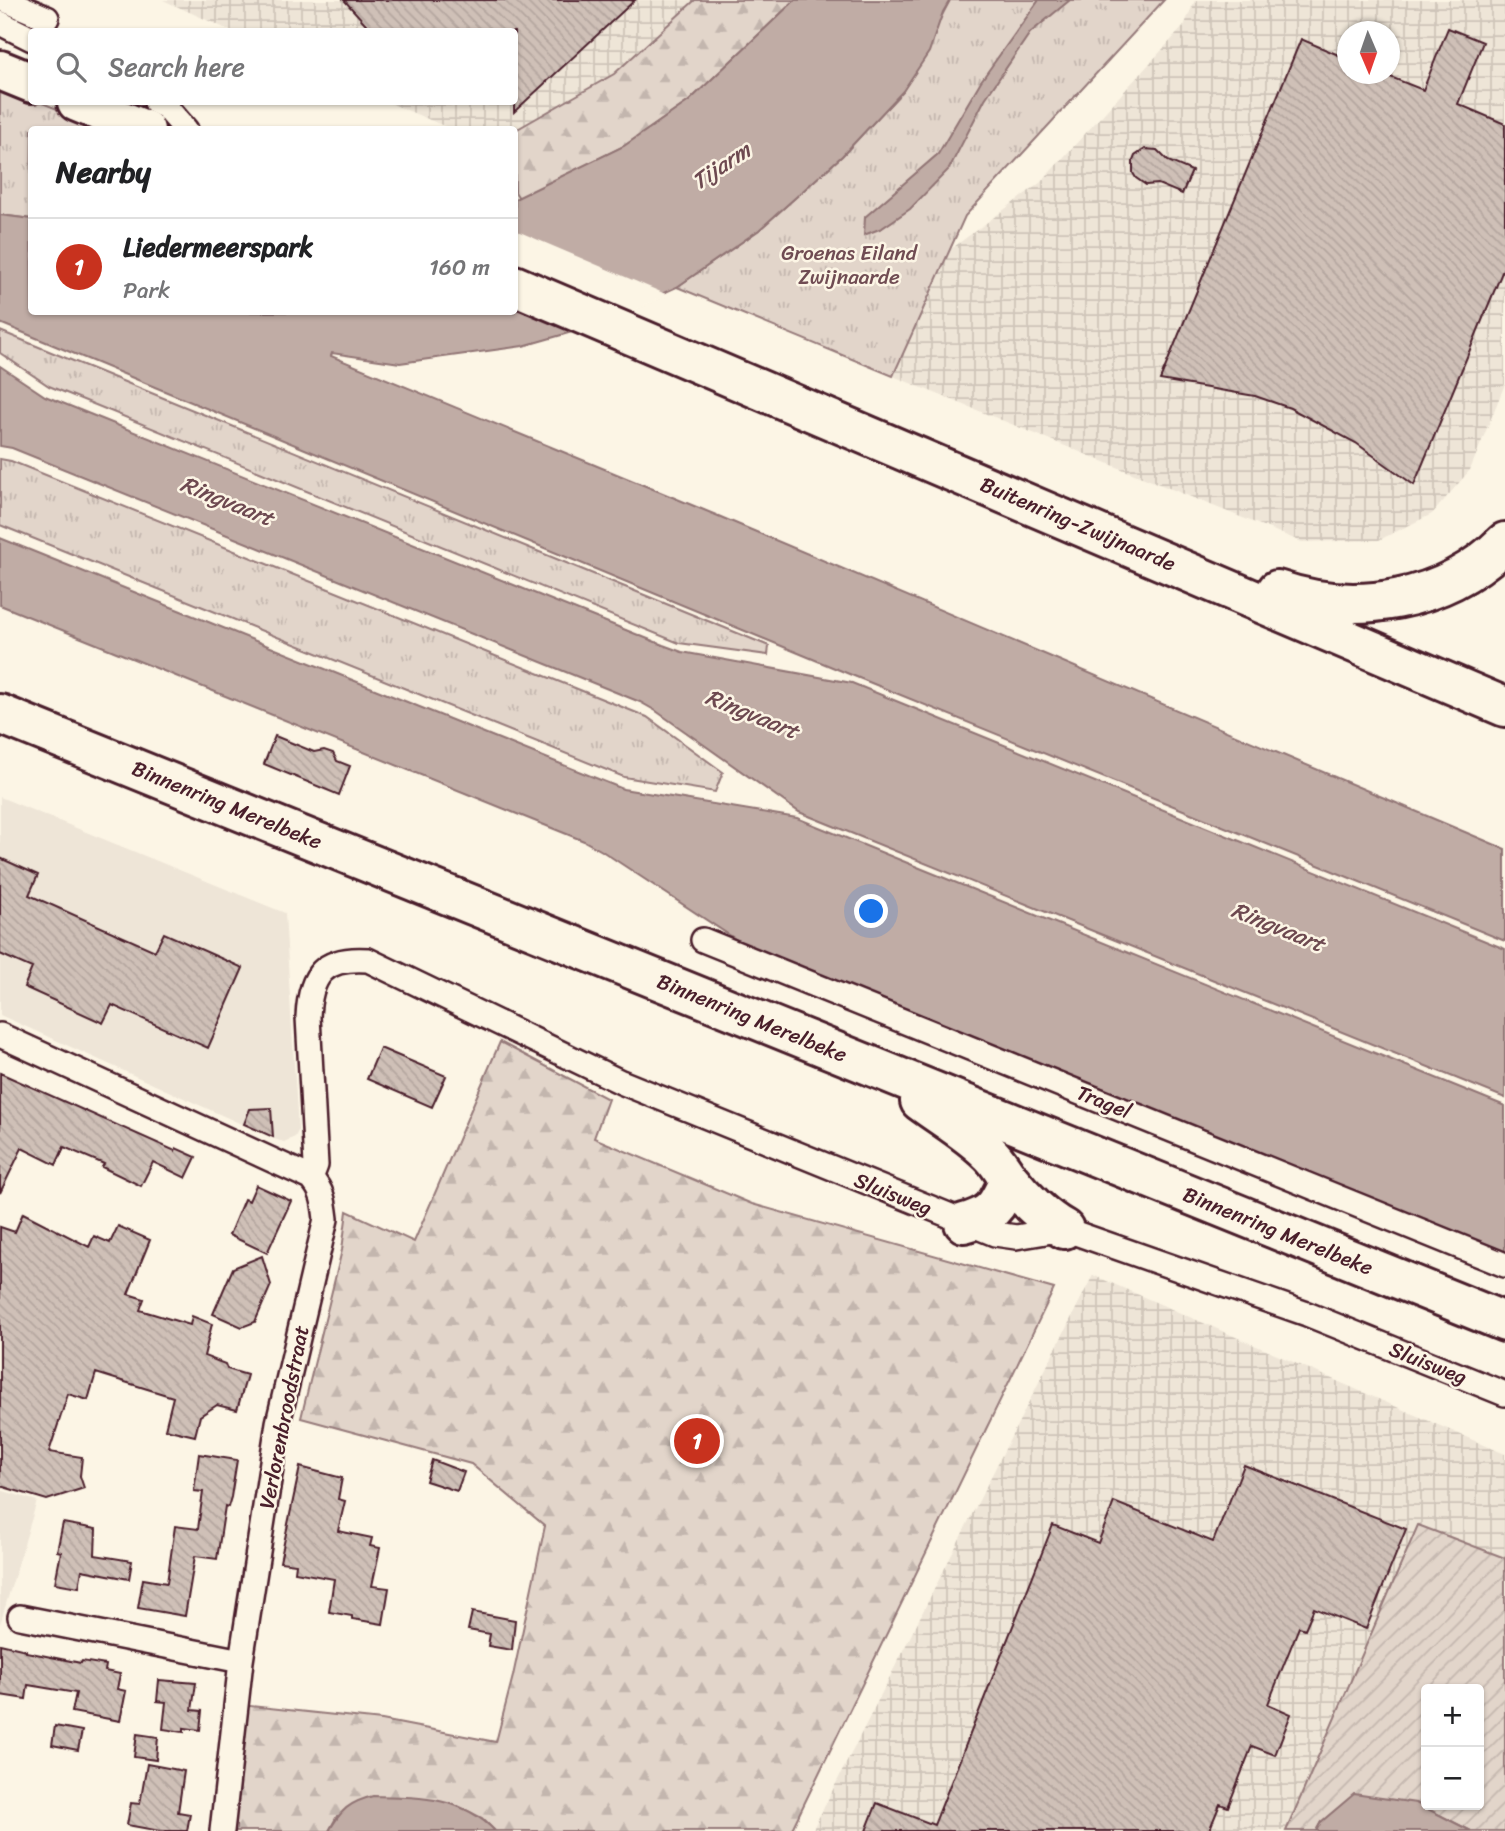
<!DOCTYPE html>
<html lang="en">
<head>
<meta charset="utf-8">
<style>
  :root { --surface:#fff; --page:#f6f6f6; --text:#202124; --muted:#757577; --line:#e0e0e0; --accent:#c8321e }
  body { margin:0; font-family:Sriracha,sans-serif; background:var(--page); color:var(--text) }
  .controls { position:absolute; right:21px; bottom:21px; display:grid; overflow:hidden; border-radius:7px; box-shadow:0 2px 5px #0004 }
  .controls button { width:63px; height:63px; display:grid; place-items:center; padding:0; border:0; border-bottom:2px solid var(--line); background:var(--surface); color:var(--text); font:35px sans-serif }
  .compass { position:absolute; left:1337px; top:21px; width:63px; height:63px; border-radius:50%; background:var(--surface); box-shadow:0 2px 5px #0004; rotate:178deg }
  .you { position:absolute; left:872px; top:912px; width:24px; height:24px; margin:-18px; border:5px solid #fff; border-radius:50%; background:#1a73e8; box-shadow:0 0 0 10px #1a73e833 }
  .badge { display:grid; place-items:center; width:46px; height:46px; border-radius:50%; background:var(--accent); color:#fff; font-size:23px; font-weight:700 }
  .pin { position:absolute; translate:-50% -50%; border:4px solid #fff; box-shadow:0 2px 7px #0006 }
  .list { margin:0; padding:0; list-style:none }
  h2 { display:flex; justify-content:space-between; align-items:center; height:91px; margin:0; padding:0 28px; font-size:30px }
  h2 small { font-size:23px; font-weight:400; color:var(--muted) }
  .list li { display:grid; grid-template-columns:46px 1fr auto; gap:21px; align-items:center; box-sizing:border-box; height:98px; padding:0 28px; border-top:2px solid var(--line) }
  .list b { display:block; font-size:26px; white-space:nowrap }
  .list p { margin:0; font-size:23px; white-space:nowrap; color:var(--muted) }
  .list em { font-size:23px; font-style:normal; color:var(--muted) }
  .icon { flex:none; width:38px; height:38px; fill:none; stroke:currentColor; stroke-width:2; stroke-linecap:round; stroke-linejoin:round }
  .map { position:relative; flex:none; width:1505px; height:1831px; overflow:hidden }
  .search { position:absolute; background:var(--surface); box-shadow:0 2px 5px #0004; left:28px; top:28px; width:490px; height:77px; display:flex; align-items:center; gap:18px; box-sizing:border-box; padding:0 24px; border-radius:7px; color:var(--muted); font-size:26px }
  .panel { position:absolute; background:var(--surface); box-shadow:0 2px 5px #0004; left:28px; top:126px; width:490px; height:189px; border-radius:7px }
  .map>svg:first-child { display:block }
  .built { fill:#eee5d7 }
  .industrial { fill:url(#industrial-grid); fill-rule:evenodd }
  .grass { fill:url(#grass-tufts); stroke:#967a7a; stroke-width:2 }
  .forest { fill:url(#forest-firs); stroke:#967a7a; stroke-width:2 }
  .garden { fill:url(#garden-furrows); stroke:#967a7a; stroke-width:2; fill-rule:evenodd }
  .water { fill:#c0aca5; stroke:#917474; stroke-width:2 }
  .pier { fill:#fcf5e5 }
  .building { fill:url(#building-back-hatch); stroke:#4a1f2b; stroke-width:2 }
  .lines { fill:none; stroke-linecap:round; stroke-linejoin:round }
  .street-casing { stroke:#4a1f2b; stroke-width:28 }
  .highway-casing { stroke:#4a1f2b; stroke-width:44 }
  .street { stroke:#fcf5e5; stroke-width:23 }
  .highway { stroke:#fcf5e5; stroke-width:38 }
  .labels { text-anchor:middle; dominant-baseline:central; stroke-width:5; stroke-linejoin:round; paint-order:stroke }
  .park-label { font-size:21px; fill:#704c53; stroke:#fcf5e5 }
  .street-label { font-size:21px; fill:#4a1f2b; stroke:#fcf5e5 }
  .water-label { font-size:23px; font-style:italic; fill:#6d4950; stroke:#fcf5e5 }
</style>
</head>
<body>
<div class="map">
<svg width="1505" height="1831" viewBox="0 0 1505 1831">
  <defs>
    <pattern id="industrial-grid" width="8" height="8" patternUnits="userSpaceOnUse" patternTransform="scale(1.75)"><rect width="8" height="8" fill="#eee5d7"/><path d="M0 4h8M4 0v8" fill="none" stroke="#cec4b9"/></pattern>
    <pattern id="grass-tufts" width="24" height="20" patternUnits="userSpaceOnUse" patternTransform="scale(1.75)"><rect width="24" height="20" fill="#e2d5ca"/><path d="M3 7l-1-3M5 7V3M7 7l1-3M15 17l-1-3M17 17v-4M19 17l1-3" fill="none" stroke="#c3b6ae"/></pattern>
    <pattern id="forest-firs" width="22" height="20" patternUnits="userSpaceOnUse" patternTransform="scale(1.75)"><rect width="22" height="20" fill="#e2d5ca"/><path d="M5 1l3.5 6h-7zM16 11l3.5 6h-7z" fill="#c3b6ae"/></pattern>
    <pattern id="garden-furrows" width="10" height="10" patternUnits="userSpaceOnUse" patternTransform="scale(1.75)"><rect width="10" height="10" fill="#e2d5ca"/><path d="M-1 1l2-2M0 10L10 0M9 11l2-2" fill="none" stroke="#c3b6ae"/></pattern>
    <pattern id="building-back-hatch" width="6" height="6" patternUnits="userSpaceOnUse" patternTransform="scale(1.75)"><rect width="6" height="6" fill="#cfc0b7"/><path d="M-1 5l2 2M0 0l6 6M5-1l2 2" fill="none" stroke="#b3a59e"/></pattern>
  </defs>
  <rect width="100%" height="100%" fill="#fcf5e5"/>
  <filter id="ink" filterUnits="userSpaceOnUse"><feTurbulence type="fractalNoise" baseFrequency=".0143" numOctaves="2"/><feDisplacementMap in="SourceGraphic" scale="14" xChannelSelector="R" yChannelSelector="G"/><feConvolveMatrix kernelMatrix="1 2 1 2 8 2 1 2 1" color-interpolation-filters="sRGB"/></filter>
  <g filter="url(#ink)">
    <path class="built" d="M0,797l285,116 13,218 -3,6 -11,5 -7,-2 -277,-125z
      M0,1490l37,11 -37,123z"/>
    <path class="industrial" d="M163,0h532l-81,74 -99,57 -64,-2 -63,-27h126v-70l-283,-1z
      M1195,0h310v384l-35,86 -38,44 -53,26 -77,2 -409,-166 58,-127 89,-66 144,-157zM1348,32h42v42h-42z
      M1093,1275l412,179v104l-87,-32 -132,305h-474z"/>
    <path class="grass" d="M950,0h214l-199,216 -72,160 -216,-89 82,-57 83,-74 61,-65z
      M0,85l32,17h8l67,27 -75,1 -1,89 -31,-4z
      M0,331l769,315 -1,9 -89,-12 -630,-257 -49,-33z
      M0,459l11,2 636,256 76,55 -8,20 -91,-15 -624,-252z"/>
    <path class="forest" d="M695,0h100l-106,101 -65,45 -105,52 -4,-6 -1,-61 100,-57z
      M500,1042l108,57 -14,39 158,66 302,85 -263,542h-296l-13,-13 -24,-12 -121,10 -8,15h-101l13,-126 141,15 114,22 17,-66 32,-150 -74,-62 -170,-46 41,-168 5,-39 67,31z"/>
    <path class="garden" d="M1418,1525l87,33v273h-34l-55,-28 -95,19 -5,9h-30zM1426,1689h53v116h-53z"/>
    <path class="water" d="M795,0h155l-7,12 -14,40 -26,39 -61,65 -83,74 -82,57 -91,41 -63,18 -123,17 -68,-10 -1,3 385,159 789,334v92l-651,-265 -854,-353v-108l31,4 1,93h482l1,-113 109,-53 65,-45z
      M1039,0h31l-40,33 -45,66 -36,70 -39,40 -28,19 -18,7 1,-18 73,-63 43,-73z
      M0,366l45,30 618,249 19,7 170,31 653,266v149l-706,-286 -143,-101 -16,-9 -628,-254 -12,-2z
      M0,538l623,251 174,29 708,288v150l-756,-308 -147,-97 -18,-10 -584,-236z
      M1354,1794l62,9 55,28h-155l5,-9z
      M373,1796c45,1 89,0 122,35h-166c12,-21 20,-29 44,-35z"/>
    <path class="pier" d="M515,230l153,65 -80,36 -74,-26z"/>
    <path class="building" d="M344,0h291l-121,112v-80h-141z
      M1448,28l35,14 -25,62 47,20v141l-91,220 -58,-42 -66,-35 -35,-12 -95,-16 141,-341 47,20v15h35l40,16z
      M1145,149l12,1 11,11 24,10 -10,23 -24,-10 -12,1 -10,-7 -3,-5v-12l2,-5z
      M275,736l39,16 10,-2 9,3 4,8 13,5 -11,29 -75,-31z
      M0,858l38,17 -9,20 126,56 9,-18 79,35 -35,80 -96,-43 -9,18 -79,-36 8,-19 -32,-14z
      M380,1048l66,28 -14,31 -65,-28z
      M0,1073l175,78 1,-3 20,9 -10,21 -33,-16 -12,24 -39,-19 2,-3 -40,-17 -8,18 -34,-17 -22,45z
      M271,1108l2,29 -29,-13 6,-15z
      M256,1185l35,16 -24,52 -38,-18 15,-36 5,2z
      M23,1213l66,34 5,-11 16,7 8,-17 32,14 -22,54 16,5 -4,11 50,15 2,-9 20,8 -8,32 21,8 2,5 20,6 -10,35 -20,-5 -17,11 -5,20 -30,-7 8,-32 -77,-24 -8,27 -20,-6 -19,58 33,5 -2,19 4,12 -37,12 -47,-14v-259l15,5z
      M262,1256l9,29 -16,37 -13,5 -29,-13 20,-46z
      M199,1454l38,6 -6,37 -3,10 -3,-1 -8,53 -22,-3 -10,60 -47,-8 5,-29 24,4 8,-57 23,3 5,-37 -9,-1z
      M432,1460l32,12 -7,19 -31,-10z
      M1244,1465l162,64 -40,100 -52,-21 -9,21 -6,-2 -31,77 23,10 -16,41 -23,-9 -24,61 -8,-3 -11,27h-343l11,-28 57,22 119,-300 45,18 16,-41 99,40z
      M300,1467l42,11 -4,21 7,2 -7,30 34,7 -2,8 10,2 -8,38 17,2 -6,36 -31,-5v-3l-23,-4 5,-33 -39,-7 1,-8 -16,-2z
      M63,1523l33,6 -1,26 37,6 -3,18 -47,-9 -3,17 -24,-4 6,-31 -4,-1z
      M472,1612l43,8 -3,30 -24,-4 2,-12 -22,-4z
      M0,1644l26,6v2l55,11 1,-2 24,4 -1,6 15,3 -3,15 9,2 -6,30 -48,-9 4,-19 -48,-8 -2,14 -26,-4z
      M159,1680l37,3 -4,27 10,1 -2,19 -16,-2v4l-21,-3 3,-27 -9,-1z
      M55,1726l27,5 -4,19 -26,-5z
      M137,1734l21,3 -2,23 -22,-3z
      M147,1764l37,7 -6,41 12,2 -3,17h-27l-33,-6 4,-22 9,1z"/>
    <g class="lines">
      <g class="street-casing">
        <path id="street" d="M5,0l42,18
          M0,23l32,16
          M156,102l10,5 20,23
          M703,940l802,325
          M0,1035l311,143c12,13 13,24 15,41l-48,204 -37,238 -19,170
          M311,1178l5,-13 -8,-148c2,-43 16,-60 60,-57l253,122 374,152 21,3 48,-8 243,85 198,80
          M20,1617l221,44"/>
      </g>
      <g class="highway-casing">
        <path id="highway" d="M0,70l32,13
          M77,102l68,28
          M514,285l991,422
          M1277,590c78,27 168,12 228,-48
          M0,714l1505,608
          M920,1101c23,17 49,32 69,52 8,7 13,17 20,26 14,18 35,39 55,50
          M964,1223c30,-8 33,-17 45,-43"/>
      </g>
      <use href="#street" class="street"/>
      <use href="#highway" class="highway"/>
    </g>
  </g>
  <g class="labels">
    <g class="park-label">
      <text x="849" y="253">Groenas Eiland<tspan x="849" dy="24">Zwijnaarde</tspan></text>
    </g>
    <g class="street-label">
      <text transform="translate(1078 524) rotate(23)">Buitenring-Zwijnaarde</text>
      <text transform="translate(227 805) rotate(22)">Binnenring Merelbeke</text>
      <text transform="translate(752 1018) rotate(22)">Binnenring Merelbeke</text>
      <text transform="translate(1104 1102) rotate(22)">Tragel</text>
      <text transform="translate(893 1194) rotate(22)">Sluisweg</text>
      <text transform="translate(1278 1231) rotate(22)">Binnenring Merelbeke</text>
      <text transform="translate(1428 1363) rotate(22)">Sluisweg</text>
      <text transform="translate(284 1417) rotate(-79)">Verlorenbroodstraat</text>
    </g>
    <g class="water-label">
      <text transform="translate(721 166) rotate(-34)">Tijarm</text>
      <text transform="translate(227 501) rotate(22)">Ringvaart</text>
      <text transform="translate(752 714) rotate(22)">Ringvaart</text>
      <text transform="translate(1278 927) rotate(22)">Ringvaart</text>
    </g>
  </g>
</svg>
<div class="controls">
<button>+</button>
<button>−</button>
</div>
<svg class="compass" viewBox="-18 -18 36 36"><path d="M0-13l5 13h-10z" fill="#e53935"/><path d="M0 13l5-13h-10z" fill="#757577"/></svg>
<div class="you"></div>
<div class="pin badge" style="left:697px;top:1441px">1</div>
<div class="search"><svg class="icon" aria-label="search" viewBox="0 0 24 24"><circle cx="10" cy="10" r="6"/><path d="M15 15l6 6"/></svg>Search here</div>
<section class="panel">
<h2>Nearby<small></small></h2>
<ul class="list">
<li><span class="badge">1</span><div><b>Liedermeerspark</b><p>Park</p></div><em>160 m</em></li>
</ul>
</section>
</div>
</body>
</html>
